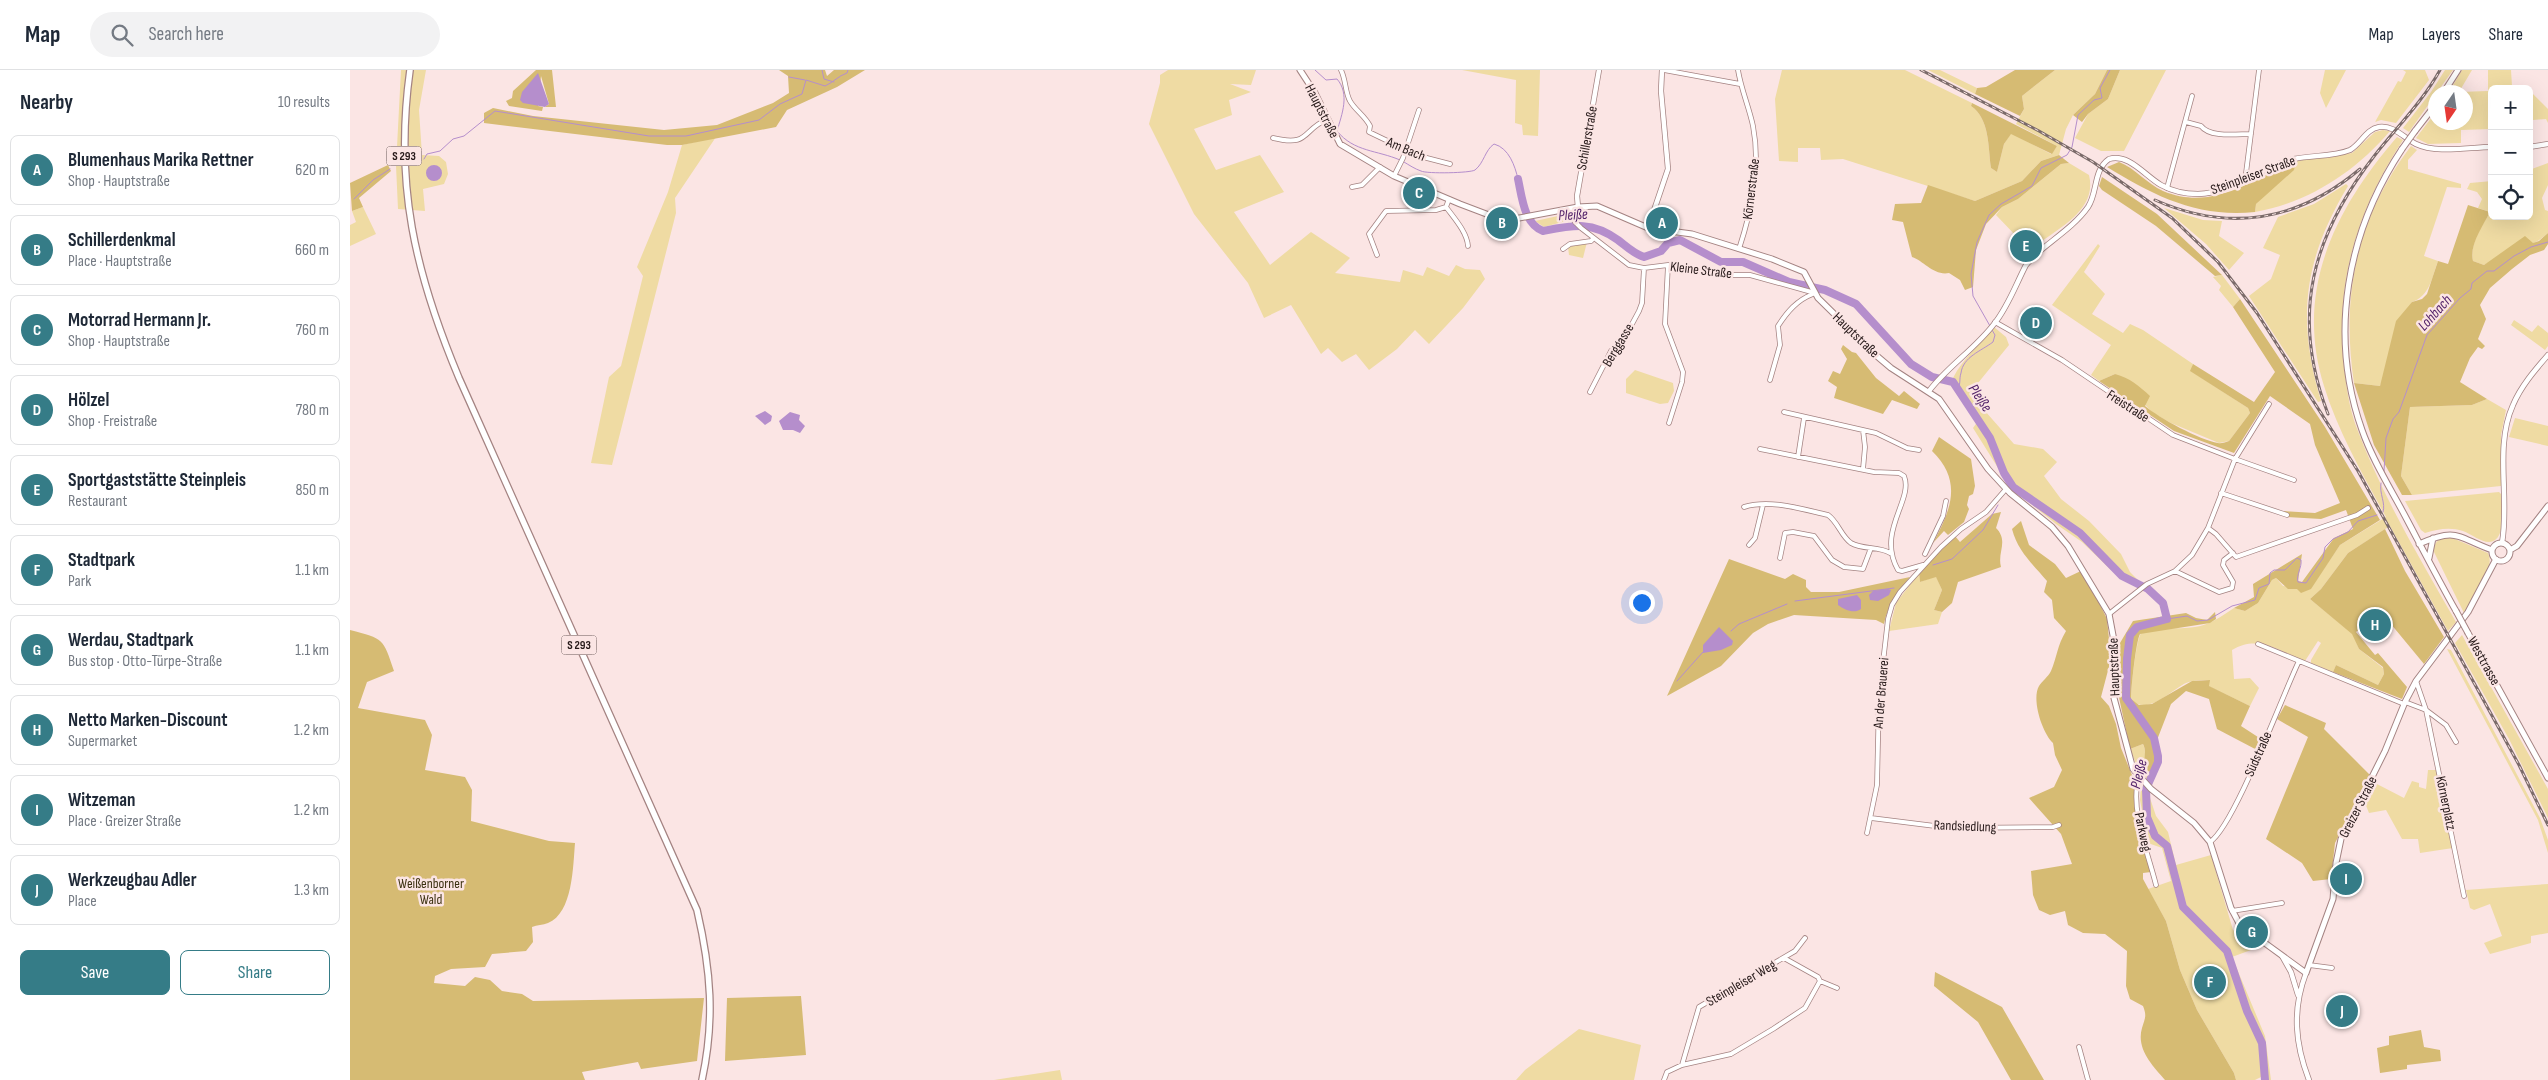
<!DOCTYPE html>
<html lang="en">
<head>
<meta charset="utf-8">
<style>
  :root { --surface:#fff; --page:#f2f2f3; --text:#1f2937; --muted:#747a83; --line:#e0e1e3; --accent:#357c87 }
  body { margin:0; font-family:"Sofia Sans Condensed",sans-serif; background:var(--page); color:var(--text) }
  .controls { position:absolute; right:15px; top:15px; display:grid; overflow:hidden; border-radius:8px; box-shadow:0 5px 20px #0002 }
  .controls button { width:45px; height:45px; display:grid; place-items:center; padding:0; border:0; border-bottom:1px solid var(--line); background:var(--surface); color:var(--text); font:25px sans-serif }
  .compass { position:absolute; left:2078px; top:15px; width:45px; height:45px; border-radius:50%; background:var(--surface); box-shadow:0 5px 20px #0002; rotate:193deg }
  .you { position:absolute; left:1291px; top:532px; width:18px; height:18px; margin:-12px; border:4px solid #fff; border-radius:50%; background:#1a73e8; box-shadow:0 0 0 8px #1a73e833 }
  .badge { display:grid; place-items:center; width:32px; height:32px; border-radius:50%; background:var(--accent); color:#fff; font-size:16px; font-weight:700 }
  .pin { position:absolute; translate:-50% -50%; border:2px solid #fff; box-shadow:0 1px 5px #0006 }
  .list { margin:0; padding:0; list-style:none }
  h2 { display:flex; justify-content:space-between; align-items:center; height:65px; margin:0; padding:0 20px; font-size:21px }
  h2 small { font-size:16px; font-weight:400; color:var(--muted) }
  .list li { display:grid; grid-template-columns:32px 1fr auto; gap:15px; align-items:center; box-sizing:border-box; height:70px; margin:0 10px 10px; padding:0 10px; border:1px solid var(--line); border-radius:8px }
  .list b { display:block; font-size:19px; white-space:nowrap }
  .list p { margin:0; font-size:16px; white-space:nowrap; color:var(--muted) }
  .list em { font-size:16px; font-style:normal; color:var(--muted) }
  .actions { display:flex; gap:10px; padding:15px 20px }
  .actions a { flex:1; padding:11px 0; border:1px solid var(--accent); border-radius:8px; text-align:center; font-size:18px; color:var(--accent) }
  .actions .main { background:var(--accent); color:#fff }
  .icon { flex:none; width:28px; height:28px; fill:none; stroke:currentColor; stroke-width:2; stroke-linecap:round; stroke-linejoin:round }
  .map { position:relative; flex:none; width:2198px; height:1010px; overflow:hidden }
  header { display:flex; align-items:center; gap:30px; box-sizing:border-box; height:70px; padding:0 25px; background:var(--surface); border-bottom:1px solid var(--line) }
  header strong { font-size:24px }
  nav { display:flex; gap:28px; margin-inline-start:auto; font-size:18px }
  .search { width:350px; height:45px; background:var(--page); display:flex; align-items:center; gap:12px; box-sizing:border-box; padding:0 18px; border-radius:28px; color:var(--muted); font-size:19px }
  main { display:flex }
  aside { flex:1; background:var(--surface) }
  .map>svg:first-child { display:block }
  .green { fill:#efdba3 }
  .forest { fill:#d6bb73 }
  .water { fill:#b58ecc }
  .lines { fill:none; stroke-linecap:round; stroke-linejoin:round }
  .stream { stroke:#b58ecc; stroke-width:1 }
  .river { stroke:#b58ecc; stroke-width:8 }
  .minor-casing { stroke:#a48382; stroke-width:5.5 }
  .tertiary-casing { stroke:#a48382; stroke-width:6 }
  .secondary-casing { stroke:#a48382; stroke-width:7 }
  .primary-casing { stroke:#a48382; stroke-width:8 }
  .minor { stroke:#fff; stroke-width:4 }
  .tertiary { stroke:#fff; stroke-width:4.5 }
  .secondary { stroke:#fff; stroke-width:5 }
  .primary { stroke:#fff; stroke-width:5.5 }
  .rail-casing { stroke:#7b6b6a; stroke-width:3 }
  .rail { stroke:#fbe5e4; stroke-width:1; stroke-dasharray:4; stroke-linecap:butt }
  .secondary-bridge-casing { stroke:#a48382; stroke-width:7; stroke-linecap:butt }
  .secondary-bridge { stroke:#fff; stroke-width:5 }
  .labels { text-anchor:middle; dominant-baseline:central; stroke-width:5; stroke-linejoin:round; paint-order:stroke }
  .shield { fill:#fbe5e4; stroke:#665656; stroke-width:1 }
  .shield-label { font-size:12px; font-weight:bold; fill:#261919 }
  .street-label { font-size:14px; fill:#261919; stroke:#fbe5e4 }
  .park-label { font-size:14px; fill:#3c3111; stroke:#fbe5e4 }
  .water-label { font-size:15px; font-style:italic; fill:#4f1e67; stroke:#fbe5e4 }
</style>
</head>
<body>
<header>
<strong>Map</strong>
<div class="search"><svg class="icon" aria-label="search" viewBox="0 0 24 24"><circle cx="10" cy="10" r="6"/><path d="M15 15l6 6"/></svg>Search here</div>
<nav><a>Map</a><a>Layers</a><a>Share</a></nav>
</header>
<main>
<aside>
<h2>Nearby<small>10 results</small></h2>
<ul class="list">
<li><span class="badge">A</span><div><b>Blumenhaus Marika Rettner</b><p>Shop · Hauptstraße</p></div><em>620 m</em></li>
<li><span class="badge">B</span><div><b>Schillerdenkmal</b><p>Place · Hauptstraße</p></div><em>660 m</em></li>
<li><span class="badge">C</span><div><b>Motorrad Hermann Jr.</b><p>Shop · Hauptstraße</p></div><em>760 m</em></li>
<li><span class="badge">D</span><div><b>Hölzel</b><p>Shop · Freistraße</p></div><em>780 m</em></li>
<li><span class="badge">E</span><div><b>Sportgaststätte Steinpleis</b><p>Restaurant</p></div><em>850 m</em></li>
<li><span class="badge">F</span><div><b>Stadtpark</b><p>Park</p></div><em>1.1 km</em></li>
<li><span class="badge">G</span><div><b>Werdau, Stadtpark</b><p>Bus stop · Otto-Türpe-Straße</p></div><em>1.1 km</em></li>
<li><span class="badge">H</span><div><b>Netto Marken-Discount</b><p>Supermarket</p></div><em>1.2 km</em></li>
<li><span class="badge">I</span><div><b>Witzeman</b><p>Place · Greizer Straße</p></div><em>1.2 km</em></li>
<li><span class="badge">J</span><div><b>Werkzeugbau Adler</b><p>Place</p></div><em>1.3 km</em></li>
</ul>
<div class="actions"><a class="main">Save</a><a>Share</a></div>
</aside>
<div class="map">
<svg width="2198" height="1010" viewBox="0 0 2198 1010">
  <rect width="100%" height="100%" fill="#fbe5e4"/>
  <path class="green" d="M51,0h25l-7,40 3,45 17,1 7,6 2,12 -4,10 -21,5 2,22 -27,-2 -2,-43z
    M818,0h88l-5,15 -21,-1 21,8 -22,8 3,15 -38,14 22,41 44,-15 24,37 -50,20 36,53 41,-33 39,26 -15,15 65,9 3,-12 20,6 4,-9 22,9 7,-11 9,4 15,1 5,9 -22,29 -34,36 -14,-14 -18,19 -28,21 -13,-16 -14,8 -14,-14 -7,6 -30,-49 -27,13 -16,-35 -54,-69 -45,-90 11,-41v-8z
    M1112,0h78l-2,66 -15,-1 -1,-10 -7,-2 1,-43z
    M1432,0h123l67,33 -1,3c19,13 17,41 20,62l6,4 7,-28 7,-11 40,21 6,-8 -41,-22 8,-15 -2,-13 33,-26h52l-12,24 -22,21 -7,14 -7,26 -18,6 -19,20 -47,20 -132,-42 -22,1 -1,-12h-22v14l-19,-1 -4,-62z
    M1578,0h12l37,18 -2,6z
    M1770,0h46l-42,81h-23l-26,-13 13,-24 20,-15z
    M1975,0h21l-20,38 -6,-15z
    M2053,0h22l4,10 -33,43 -15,-3 -6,2 23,-41 3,1 5,-10z
    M2095,0h8l-44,62 -6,-4 28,-36z
    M2112,0h10l-13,22 29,-1v-21h23l1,16h13l3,3h-36v40l-31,1v13l-33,1 -12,-6 19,-25 1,9h30v-30h-17z
    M2179,20l19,19v14l-2,-4 -13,1v8h-4z
    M2033,60l7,1c-36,42 -81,71 -135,81l1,-8 40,-43 56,-8 23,-21z
    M366,67l-41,61 1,15 -64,252 -21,-2 18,-86 12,-11 22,-90 -6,-9 31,-75 14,-47z
    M2047,67l6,3c-47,71 -70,149 -58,234 2,17 5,36 11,52 25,68 64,133 100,196l-8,9 -58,-105 -42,27 -27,36 -11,10 43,35 6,15 24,19 1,6 -6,11 -42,-20 -3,7 -22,-9v-3l10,-17 -3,-2 -13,20c-26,-10 -47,-27 -73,-11l2,29 16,-1 9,10 -9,18 -42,-20 1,-6c-8,0 -15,0 -23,3 -15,7 -39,34 -55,16 0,-11 5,-58 10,-66 17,-7 36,-3 54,-6 15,-2 27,-11 39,-19l11,3 13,-8 14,-23 4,-2 7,8 27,3 30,-44 46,-28c-23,-42 -48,-85 -62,-131 -30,-96 11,-177 73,-249z
    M2061,76l6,4 -9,10v9l53,15v4l-14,-1 -23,69 14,5c-6,16 -8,35 -26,41l-32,84 -26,-3c-13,-87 2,-165 57,-237z
    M1719,93l20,12c8,33 -25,50 -48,67l-11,-14 -12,10 -22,-23 6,-8 16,-8 43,-35z
    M2198,93v22l-6,13 3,12 3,1v22c-17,16 -44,20 -64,32l-11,-4c-4,-16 9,-35 17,-49l-12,-4 4,-9 -5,-7 -10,-3 3,-6 22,-2v35h37v-46z
    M1996,114l2,2c-44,73 -52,132 -27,215l-3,1 -69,-106 22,-17 9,-24 -17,-7 15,-31 36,-13z
    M13,137l13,27 -26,12v-21l6,-3 -4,-11z
    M1814,138l39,12 19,1 -3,15 25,17 -15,17 -23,-26z
    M1217,144l6,8 -7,-1 -22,6 -9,-6z
    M1237,172l-4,16 -14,-3 -1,-8z
    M1748,174l2,2 -16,26 21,22 -13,20 31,19 7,-9 13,6 50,34 -2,7 57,37 2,5 -21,28 -10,2 -48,-20 -18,-10 -38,-39 -16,7 -8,-6 20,-30 -59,-40z
    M1872,205l18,24 -7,8 -14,-17 2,-4 -8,-9z
    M2164,250l18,12 6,-7 10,8v13l-3,4 -34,-25z
    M1644,257l12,10 3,8 -31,38v20l36,41 29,5 14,13 -13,14 17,23 28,22 32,33 9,18 12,12 -4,3 -28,-18 -28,-27 -26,-18 -46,-37 -37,-59 5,-7 -25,-43c10,-20 27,-33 41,-51z
    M1285,300l38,13 1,8 -6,12 -8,1 -34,-11v-14z
    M2137,329l19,11 -5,25v51l-89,9 -11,-19 9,-69 62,-2z
    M2165,348l33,8v20l-39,-9z
    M2149,422l2,2c1,11 6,48 -12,48 -8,0 -18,-8 -26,-11 -13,-4 -25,-2 -38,2l-4,-3 -16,-29z
    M2100,467l38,16c8,17 -14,46 -24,60l-30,-61c-1,-11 6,-14 16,-15z
    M1569,503l1,9 16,-6 6,14 -8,20 8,2 -4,12 -49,7 7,-28z
    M2112,565l86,154v29l-39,-79 -54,-96z
    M2097,579l4,1 89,168 8,22v13l-10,-33z
    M1793,674c4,8 0,18 4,27l9,2 -5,11 -14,-18 -7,-17z
    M2078,700h10l15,78 -33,5 -2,-14h-16l-16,-29 -17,3 -4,-10 10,-20 29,15 8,-17 7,2v4l7,2z
    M1791,717l8,8 7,21 12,16 8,33 35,-10 22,75 26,17 -27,10 33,79 6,44h-9l-1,-3 -6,3h-19l-2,-7 -37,-63 -17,-40 -14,-49 -18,-32 23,-8 -9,-33 -14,-5 -8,-43z
    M2198,814v49l-17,3v7l-41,11 -6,-11 18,-7 -12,-32 -16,6 -4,-2 -4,-18z
    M1229,959l62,16 -7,35h-118l9,-10z
    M710,1000l2,10h-68z"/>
  <path class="forest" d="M186,0h16l4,37h-11l4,-3 -8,-28 -3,30 5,1 -1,4 -33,-5 -3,-5 6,-3 1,-7z
    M429,0h46l2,6 7,-6h31l-28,17 -50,23 -11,17 -94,18h-15l-183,-22v-10l9,-5 40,8 131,14 53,-5 56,-22 16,-10 -1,-17z
    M1665,0h40l-33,26 2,13 -4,7 -45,-22 2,-6 9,-1z
    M1757,0h13l-12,29 -20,15 -6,8 -9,-7 22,-21z
    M1622,33l85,43 -5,8 -41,-20 -7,10 -7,28 -6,-4c-3,-21 -1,-49 -20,-62z
    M1709,85l10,8 -8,1 -43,35 -16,8 -16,17 -10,26 -3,37 -8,3 -5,-10 -11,-7c-15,3 -25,-12 -37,-16l-9,-35 -11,-2 3,-16 26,-1 7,-18 47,16 47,-20 19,-20z
    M1946,91l-2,9 -38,34 -1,8c-57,6 -101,-16 -148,-45l12,-5c16,6 28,22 44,29 50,21 90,-12 133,-30z
    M38,95l3,6 -32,27 4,9 -11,4 -2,-28z
    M1752,107l55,37 65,61 -7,1 -59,-50 -54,-36 -3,-4z
    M2118,135l22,7c-7,14 -21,33 -17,49l11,4 41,-29 8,7 6,-2 9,-8v11l-4,6 -14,5 -18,14 -22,19 -10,17 6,14 -8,20 7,7 -3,3 -4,-2 -8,11 -10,24 27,17 -15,6 -62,2 -9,69 11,19h-10l-28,-50 -20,-62 26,3 16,-65 16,-19 10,-3 5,-5 11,-33 10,3z
    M1890,229l85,128 55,93 -40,25 -29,44 -10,4 -4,-4h-9l-12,-11 -4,2 -14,23 -13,8 -11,-3 20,-11 -1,-13 49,-30 -4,27 4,1 32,-44 19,-9 -7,-19 -25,9 -34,-2 -3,-6 31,2 25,-10 -25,-58 -5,-21 -40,-28 -36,57 -60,-22 -75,-50 16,-7c15,4 24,12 35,22l-5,10c14,12 55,34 73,37 3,1 8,-1 11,-2l21,-28 -2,-5 -58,-37 3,-7 61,38 21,-30 -42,-65z
    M1493,275l9,7 4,1 20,25 23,18 5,-5 16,13 -3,5 -25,-9 -9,14 -49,-16 3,-11 -9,-6 5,-10 7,3 7,-15 -6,-10z
    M1589,367l32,22 4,27 -2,8 -4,2 -2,9 2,4 -5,13 -16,13 -4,-4 -11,12c18,-33 30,-62 -1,-92z
    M1651,442l-5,16c13,13 1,24 5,39l-43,15 -6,21 -10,9 -8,-2 8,-20 -6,-13 -16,5 -1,-9 36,-37 5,6 32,-28z
    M1671,451l8,24 26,19 11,14 17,-8 24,49 4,40 -10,38 8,9 7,18 5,24 13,32 4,44 13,48 -8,1v6l23,42 14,49 17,40 37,63 2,7h-71c-13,-15 -29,-31 -23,-52 3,-10 5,-12 1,-22l-13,-7 -4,-13 1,-35 -22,-17 -22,-1 -15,-8 -3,-14 -15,4 -11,-5 -6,-15 -2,-24 41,-7 -11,-30 -32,-36 25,-11 8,-17 -7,-15 -2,-12c-10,-9 -22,-43 -14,-57 3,-5 9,-9 12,-15 6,-14 6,-25 15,-40l-12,-13 -2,-18 -8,-8 3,-11c-14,-17 -29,-29 -35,-52z
    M2035,459l20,42 39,66 -20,27 -43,-52 -25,20 19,23 3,-2 29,34 -5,12 -69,-27 3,-7 42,20 6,-11 -1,-7 -24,-18 -7,-15 -42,-35 11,-10 27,-36z
    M1379,489l56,20 8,-5 13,6v7l5,5h28l71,-15c-12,15 -22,27 -26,47l-8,-4 -82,-5 -26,9 -15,9 -32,33 -54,30z
    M1865,542l1,7 -6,4 -70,11c-4,7 -9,54 -9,65l8,6 13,-1 40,-23 18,-1 -1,6 41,20 -9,20 20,13 -4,11 -40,-21 -8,-30 -23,-8 -15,13 -14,36 2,22 -3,11 -9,-2c-6,-9 1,-18 -4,-27l-13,5 -13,-61 3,-45 13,-22 53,-8 10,5 11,2z
    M0,560c34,9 33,8 44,41l-27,11 -9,26 67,12 7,15 -7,35 40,7 7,13 -1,31 78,20 26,2c-2,23 -2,70 -27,80 -5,2 -11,2 -16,4l1,15 -7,9 -34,3 -7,13 -34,2 -16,7 -1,7 31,3 10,-9 15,3 12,11 20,3 11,7 171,-3 -7,63 -56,8 -3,-7 -56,10 3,8h-235z
    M1935,635l41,18 -2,6 46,46 -35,68 -4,36 -18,2 -11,-18 -36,-24 42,-102 -31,-18z
    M1585,902l67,35 42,73h-33l-33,-58 -44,-36z
    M451,926l5,59 -81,6 2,-63z
    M2071,960l3,17 16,3 1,11 -34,4v4l-27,4 -3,-25 12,-3v-9z"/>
  <path class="water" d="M188,3l11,31 -4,3 -22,-4 -3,-3 2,-8z
    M76 103a8 8 0 1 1 16 0a8 8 0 1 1-16 0Z
    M415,341l7,5 -1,5 -6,4 -10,-9z
    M440,342l10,3 -1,5 6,6 -5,7 -7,-3h-10l-4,-9z
    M1538,519l3,1 -2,5 -11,6 -8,-1 -1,-5 4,-4z
    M1507,525l4,5v9c-7,5 -16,1 -23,-4v-6z
    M1369,557l14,14 -1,4 -11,5 -18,3v-8z"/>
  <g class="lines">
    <path class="stream" d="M472,0l2,9 10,3
      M965,0l11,10 11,-1c13,15 5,35 0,52 17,21 40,19 63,29
      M439,7l16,3
      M74,89l3,-5 13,-3 13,-12 11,-3 31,-25 154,25h37l73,-16 21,-16 22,-10 4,-14 19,6c9,-4 13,-10 22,-13l1,-3
      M1054,92c5,3 11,7 17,9 6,3 50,2 54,-1 9,-7 10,-20 19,-26 15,4 21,22 24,35
      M4,129l19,-19 17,-11
      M1640,256l-17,-30 -2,-22 6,-32 12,-27 12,-11 31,-18 9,-18 26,-13 5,-8 6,-32 16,-15 8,-2 -2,-10 10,-18
      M1608,319c3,-6 1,-10 3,-16 2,-16 20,-22 32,-31l2,-7 -3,-5
      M2034,401l2,-33 7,-19 6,-7 28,-77 33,-37 11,-9 1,-6 15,-12h7l20,-15 17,-9 17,-5
      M2031,413c-2,11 5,20 2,29
      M1583,495l19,-6 31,-29 15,-25
      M1445,531l99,-13
      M1817,549l20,-3 10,5 11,-1 24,-14 23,-6 4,-12 10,-4 1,-11 4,-3h11l12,-12 4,2c1,8 -5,14 -3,22l8,1 17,-25 2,-11 8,-8 15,-7 10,-11 19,-6
      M1381,561l8,-7 48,-20
      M1327,611l26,-29"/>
    <path class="river" d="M1168,109c4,18 6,45 25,52 31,-6 49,-10 75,9 9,7 16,14 26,17l17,-6 7,-8 12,-3 41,22h22l46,20 36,8 31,14 55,60 21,13 21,5 37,56 14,35 9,14 67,46 42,43 26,13 15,14 4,16 -30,8 -7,8 -3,24 -1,39 28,40 4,18v6l-12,27 1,28 8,19 12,10 16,61 44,44 20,60 15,32 3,37"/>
    <g class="minor-casing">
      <path id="minor" d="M991,0c5,10 4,22 9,31 5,9 15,15 20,25l-1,6 50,24 31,8
        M1314,0l76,14
        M1388,0c3,19 11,37 15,56 8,42 -1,83 -14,123
        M1836,52l15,4c9,12 36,8 50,8
        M923,68c38,9 28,-8 55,-19
        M1044,106l9,-18 16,-48
        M1895,111l14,-111
        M1002,117l10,-2 18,-18
        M1817,118l25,-92
        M1096,137c8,11 21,25 22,39
        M1221,139l4,13 6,6 48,37 15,3 24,-3 63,10h19l65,18
        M1213,179l7,-5 21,-3 2,-2
        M1027,185l-8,-21 17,-23 50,-1 10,-3 3,-8
        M1318,195l-3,59 18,48 -1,10 -13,41
        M1645,252l67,38 111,75 62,24 -27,69 -16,27 -17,16 -28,13 -38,30
        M1420,310l10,-35 -2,-19c9,-14 19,-26 35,-32
        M1240,322l21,-41 14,-14 14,-26 3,-8 2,-35
        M1919,334l-34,55 59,21
        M1434,342l92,21 31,15 12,2
        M1513,360l2,17 -2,22
        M1410,379l114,23 25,1 5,3c10,24 -28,55 -6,94l4,1 21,-6
        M1448,387l6,-39
        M1871,423l66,22
        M1394,437c26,-8 57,2 84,8 10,7 13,21 23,28 12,7 28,3 39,10
        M1858,458l8,6 20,23 121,-42 11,-7
        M1399,475l6,-7 8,-33
        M1575,484l18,-38 3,-15
        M1430,488l5,-25 8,-1 21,4 18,24 12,7 19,2 8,-21
        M1825,501l44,21 13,-4 1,-6 -10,-17 1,-5 9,-7
        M1908,574l146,60
        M2066,611l10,29 20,15 10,17
        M2055,632l21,8 38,186
        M1789,708c-10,29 10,78 17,107
        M1521,748l80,10 102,-1 6,-2
        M1517,763l10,-48 2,-88 9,-78 4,-14 8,-13 41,-45 20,-18 25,-17 20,-23
        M1860,772c25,-17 72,-146 89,-181
        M1882,841l50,-8
        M1434,888l34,19 2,4 17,7
        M1959,895l23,3
        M1729,977l9,33
        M1332,995l17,-58 96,-56 10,-13
        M1314,1010l3,-8 15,-7 49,-11 42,-25 32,-21 15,-27"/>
    </g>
    <g class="tertiary-casing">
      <path id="tertiary" d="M2179,77l19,-3
        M1228,137l-1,-11 22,-126
        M1298,158l20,-59 -7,-78 1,-21
        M1579,321c19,-25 46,-42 65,-67 14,-17 22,-40 32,-59l7,-8c17,-16 41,-30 55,-50 10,-15 5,-37 21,-48 20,-6 36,17 52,26 11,6 24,9 37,9 35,-1 62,-27 96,-35 18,-4 39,-2 56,-9 11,-6 16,-21 29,-23 15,-2 25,11 37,17 21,10 53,3 76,3
        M2152,473c8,-45 -8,-96 11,-138 8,-19 22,-35 35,-50
        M1932,886l9,16 7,23
        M1956,903c-14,37 -11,71 3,107"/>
    </g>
    <g class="secondary-casing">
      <path id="secondary" d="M950,0l15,23 25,51 54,32 66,28 29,11 25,4 64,-12 19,-1 51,22 44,6 80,25 32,13 14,26 60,59 13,11 48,31 49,70 22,24 42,34 16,19 41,68 6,32 -1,52 19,71 18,20 43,34 16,19 21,66 9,17 66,48 27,-74 3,-36 5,-24 44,-88 20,-49 11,-21 52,-69 28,-53
        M2094,22l14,-22
        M2065,61l21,-27
        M2052,79c-55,83 -74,185 -40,281 10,29 27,56 42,84 17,32 34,65 52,97
        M2142 482a9 9 0 1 1 18 0a9 9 0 1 1-18 0Z
        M2069,474c39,-17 37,-7 73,6
        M2160,480l7,-4 31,-40
        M2079,488l4,-20
        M2118,563l80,145"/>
    </g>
    <g class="primary-casing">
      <path id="primary" d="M60,0c-16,114 5,203 49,308l238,532c14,60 18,110 5,170"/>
    </g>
    <use href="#minor" class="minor"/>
    <use href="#tertiary" class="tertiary"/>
    <use href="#secondary" class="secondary"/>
    <use href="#primary" class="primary"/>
    <g class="rail-casing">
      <path id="rail" d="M1571,0l118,61 54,31 79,56 46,44 39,51 101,158 161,294 29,60
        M1805,130c75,33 143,21 205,-31
        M1978,344c-38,-99 -16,-178 47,-259 22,-28 48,-54 65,-85"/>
    </g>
    <use href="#rail" class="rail"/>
    <g class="secondary-bridge-casing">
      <path id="secondary-bridge" d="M2052,79l13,-18
        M2106,541l12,22"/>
    </g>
    <use href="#secondary-bridge" class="secondary-bridge"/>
  </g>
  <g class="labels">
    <g class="shield">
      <rect x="36.5" y="76.5" width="35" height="19" rx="4"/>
      <rect x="211.5" y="565.5" width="35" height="19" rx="4"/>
    </g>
    <g class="shield-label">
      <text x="54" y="86">S 293</text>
      <text x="229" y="575">S 293</text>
    </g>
    <g class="street-label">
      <text transform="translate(972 41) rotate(63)">Hauptstraße</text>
      <text transform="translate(1237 68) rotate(-80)">Schillerstraße</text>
      <text transform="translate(1056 79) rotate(23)">Am Bach</text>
      <text transform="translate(1903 105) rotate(-20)">Steinpleiser Straße</text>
      <text transform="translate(1401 119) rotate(-83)">Körnerstraße</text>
      <text transform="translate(1351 200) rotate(7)">Kleine Straße</text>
      <text transform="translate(1506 265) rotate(44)">Hauptstraße</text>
      <text transform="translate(1268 275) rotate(-59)">Berggasse</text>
      <text transform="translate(1778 336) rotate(33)">Freistraße</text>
      <text transform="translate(2134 591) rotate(61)">Westtrasse</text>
      <text transform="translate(1764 597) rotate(-92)">Hauptstraße</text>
      <text transform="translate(1531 623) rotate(-85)">An der Brauerei</text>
      <text transform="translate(1908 684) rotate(-66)">Südstraße</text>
      <text transform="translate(2096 733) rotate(78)">Körnerplatz</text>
      <text transform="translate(2008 737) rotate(-63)">Greizer Straße</text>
      <text transform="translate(1615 756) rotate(2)">Randsiedlung</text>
      <text transform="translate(1793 762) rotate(78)">Parkweg</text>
      <text transform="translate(1391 913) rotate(-30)">Steinpleiser Weg</text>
    </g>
    <g class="park-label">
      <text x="81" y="813">Weißenborner<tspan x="81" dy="16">Wald</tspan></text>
    </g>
    <g class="water-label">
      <text transform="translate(1223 145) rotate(-3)">Pleiße</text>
      <text transform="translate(2085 243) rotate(-48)">Lohbach</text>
      <text transform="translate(1630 328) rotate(56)">Pleiße</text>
      <text transform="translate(1789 704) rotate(-76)">Pleiße</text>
    </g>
  </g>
</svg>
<div class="controls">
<button>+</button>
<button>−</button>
<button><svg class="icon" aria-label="locate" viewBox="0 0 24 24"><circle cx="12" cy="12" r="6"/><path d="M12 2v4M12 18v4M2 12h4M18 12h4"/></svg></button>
</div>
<svg class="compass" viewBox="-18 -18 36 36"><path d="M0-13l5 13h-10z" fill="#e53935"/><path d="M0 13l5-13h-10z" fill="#747a83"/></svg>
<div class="you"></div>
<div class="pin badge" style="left:1312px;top:153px">A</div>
<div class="pin badge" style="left:1152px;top:153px">B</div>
<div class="pin badge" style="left:1069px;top:123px">C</div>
<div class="pin badge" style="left:1686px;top:253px">D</div>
<div class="pin badge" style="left:1676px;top:176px">E</div>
<div class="pin badge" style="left:1860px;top:912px">F</div>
<div class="pin badge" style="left:1902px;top:862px">G</div>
<div class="pin badge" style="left:2025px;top:555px">H</div>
<div class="pin badge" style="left:1996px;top:809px">I</div>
<div class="pin badge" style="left:1992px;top:941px">J</div>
</div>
</main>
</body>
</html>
